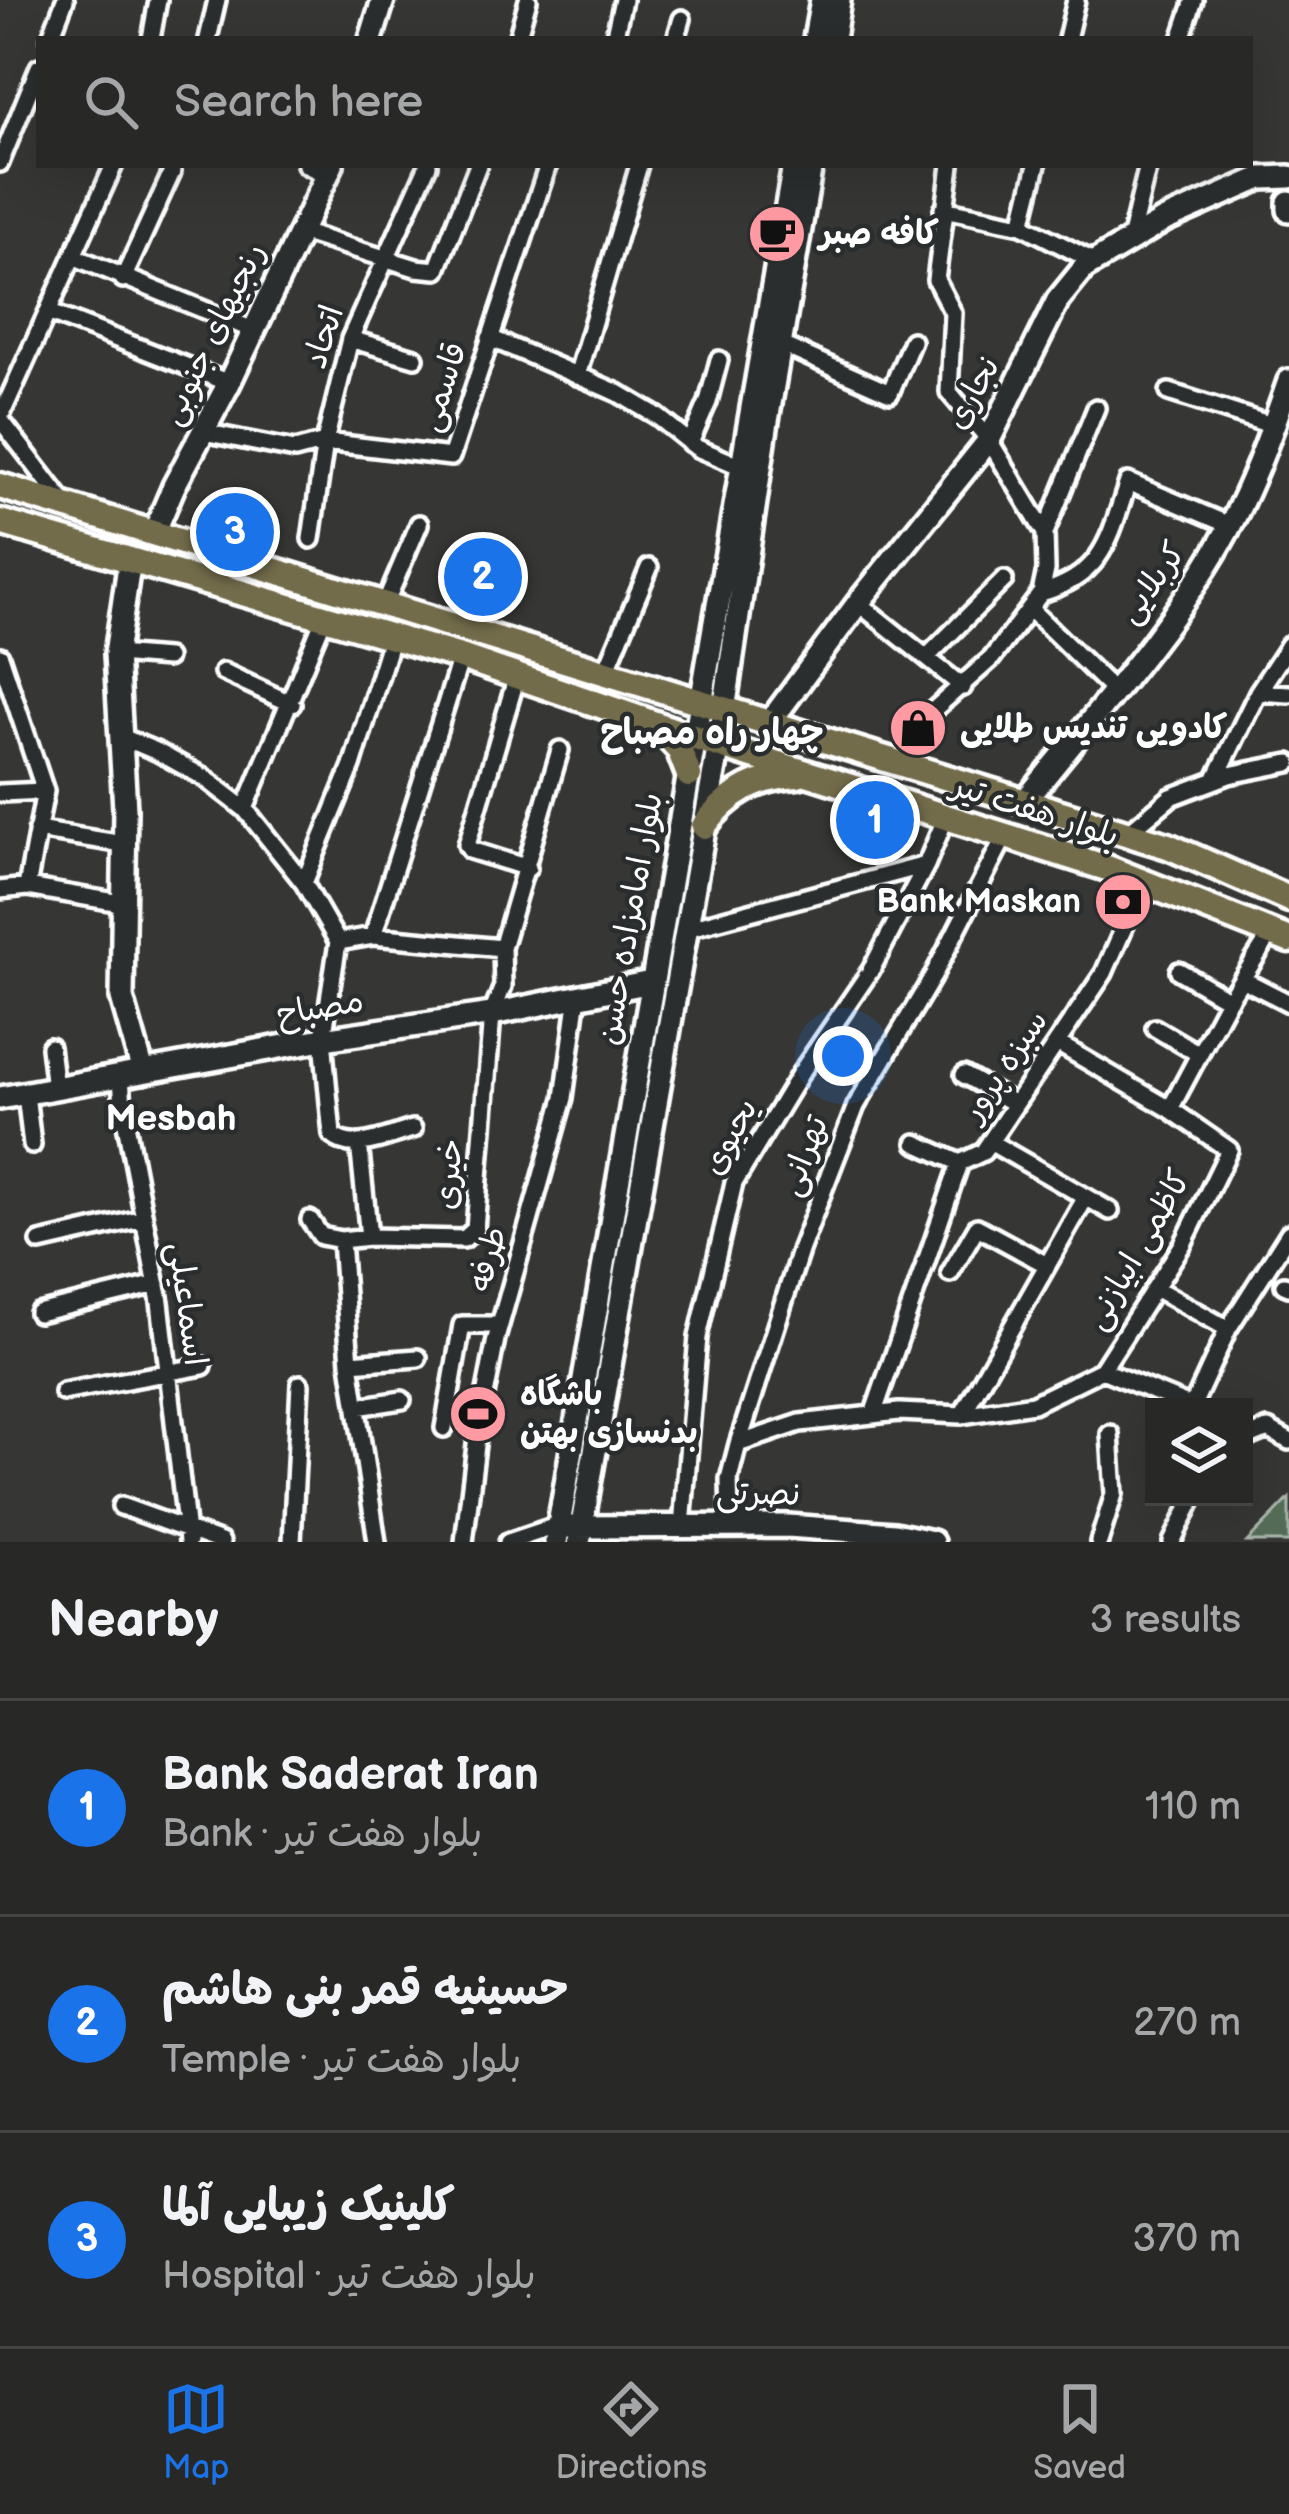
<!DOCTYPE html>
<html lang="en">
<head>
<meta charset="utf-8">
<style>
  :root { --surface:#282827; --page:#343433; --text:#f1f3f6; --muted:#a5a6a7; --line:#444; --accent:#1a73e8 }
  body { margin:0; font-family:"Balsamiq Sans","Playpen Sans Arabic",sans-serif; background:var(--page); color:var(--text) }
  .controls { position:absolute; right:36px; bottom:36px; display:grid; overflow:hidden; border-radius:0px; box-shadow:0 12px 48px #0002 }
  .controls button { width:108px; height:108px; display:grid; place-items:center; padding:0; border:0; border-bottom:3px solid var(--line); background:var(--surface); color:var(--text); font:60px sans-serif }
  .you { position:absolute; left:843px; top:1056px; width:42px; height:42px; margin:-30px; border:9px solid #fff; border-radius:50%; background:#1a73e8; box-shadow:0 0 0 18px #1a73e833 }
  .badge { display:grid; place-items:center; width:78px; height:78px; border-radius:50%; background:var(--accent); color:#fff; font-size:39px; font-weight:700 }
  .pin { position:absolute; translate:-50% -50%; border:6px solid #fff; box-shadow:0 3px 12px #0006 }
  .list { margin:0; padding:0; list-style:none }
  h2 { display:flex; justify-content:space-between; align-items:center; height:156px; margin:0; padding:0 48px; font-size:51px }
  h2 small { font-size:39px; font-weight:400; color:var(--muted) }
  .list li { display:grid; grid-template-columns:78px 1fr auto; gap:36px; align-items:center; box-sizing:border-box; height:216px; padding:0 48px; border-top:3px solid var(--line) }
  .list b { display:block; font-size:45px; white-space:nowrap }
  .list p { margin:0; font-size:39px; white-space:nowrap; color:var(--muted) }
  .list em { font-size:39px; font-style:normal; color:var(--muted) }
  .icon { flex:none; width:66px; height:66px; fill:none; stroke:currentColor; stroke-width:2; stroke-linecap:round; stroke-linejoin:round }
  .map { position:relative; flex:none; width:1289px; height:1542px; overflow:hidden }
  .search { position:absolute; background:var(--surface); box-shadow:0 12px 48px #0002; left:36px; right:36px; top:36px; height:132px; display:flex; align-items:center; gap:30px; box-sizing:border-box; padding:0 42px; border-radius:0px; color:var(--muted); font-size:45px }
  .sheet { height:804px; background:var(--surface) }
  nav { display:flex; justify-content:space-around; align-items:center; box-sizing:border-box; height:168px; border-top:3px solid var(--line); background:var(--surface); font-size:33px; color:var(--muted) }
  nav a { display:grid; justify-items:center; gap:6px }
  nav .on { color:var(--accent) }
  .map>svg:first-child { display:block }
  .green { fill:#556d59; stroke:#aab6ac; stroke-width:3 }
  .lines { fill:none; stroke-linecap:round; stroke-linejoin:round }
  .street-casing { stroke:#fff; stroke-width:24 }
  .secondary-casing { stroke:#fff; stroke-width:30 }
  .primary-casing { stroke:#fff; stroke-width:33 }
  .street { stroke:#2a2d2e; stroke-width:15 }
  .secondary { stroke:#2a2d2e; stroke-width:21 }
  .primary { stroke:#736c4b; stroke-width:24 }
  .labels { text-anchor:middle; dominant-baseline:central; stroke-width:9; stroke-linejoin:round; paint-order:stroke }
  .poi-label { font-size:33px; font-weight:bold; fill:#fff; stroke:#2a2d2e; text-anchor:start }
  .street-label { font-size:33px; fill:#fff; stroke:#2a2d2e }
  .neighbourhood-label { font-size:36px; font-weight:bold; fill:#fff; stroke:#2a2d2e }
</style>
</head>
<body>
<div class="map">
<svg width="1289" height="1542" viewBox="0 0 1289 1542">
  <rect width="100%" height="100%" fill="#363634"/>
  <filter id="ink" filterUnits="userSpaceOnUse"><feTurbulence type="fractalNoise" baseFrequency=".00833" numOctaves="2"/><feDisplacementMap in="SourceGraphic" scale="24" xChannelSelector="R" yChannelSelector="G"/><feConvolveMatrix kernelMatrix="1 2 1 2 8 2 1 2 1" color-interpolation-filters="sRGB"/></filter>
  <g filter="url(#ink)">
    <path class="green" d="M1289,1499v43h-42z"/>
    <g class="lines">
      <g class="street-casing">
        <path id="street" d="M50,39l15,-39
          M151,39l7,-39
          M208,39l9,-39
          M517,39l11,-39
          M614,39l9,-39
          M676,39l6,-20
          M1067,39l9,-39
          M1181,39l13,-39
          M0,163l39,-96
          M306,165l21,10
          M943,209l79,16 73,37
          M1022,225l15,-60
          M301,232l115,36 21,2 41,-105
          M1130,240l18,-75
          M73,256l180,74
          M123,279l49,-107
          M48,312l181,71
          M490,338l128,55 39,23 40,32 45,19
          M350,339l65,19
          M780,344l110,49 22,-52
          M577,376l62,-211
          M1169,392l105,34
          M0,418l114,-253
          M0,419l65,85
          M203,432l92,18 30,-8 126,15 97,-292
          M690,443l18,-41 11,-42
          M1045,533l51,-125
          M311,539l14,-97 25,-103 78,-174
          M1041,593c63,-18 68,-54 87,-111l101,43
          M858,603l105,84
          M385,604l34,-80
          M1030,609l84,82
          M116,654l51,4
          M0,656l45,135 -18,96
          M928,656l76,-76
          M223,672l69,32
          M605,673l44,-105
          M517,676l-50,169 3,5 58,18
          M1258,692l31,2
          M928,715l64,-57 49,-65 5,-23 -1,-37 -56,-93 -40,-48 4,-79 -17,-33 15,-115
          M122,737l36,15 47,26 40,31 59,74 34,59 -15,97 9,96c20,19 57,0 81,-6
          M1215,780l43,-88 31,-47
          M0,793l45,-2
          M245,809l79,-191
          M37,830l86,14
          M1128,833l43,-36 58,-22 60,-12
          M304,883l48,-117 40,-130
          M0,890l27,-3 94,16
          M686,929l240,-64
          M373,936l88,-279
          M338,942l35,-6 129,12
          M1179,971l50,29
          M1242,979l47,24
          M1155,1028l44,26
          M1057,1043l113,66
          M50,1047l5,41
          M964,1075l51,29
          M121,1076l2,32 37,194 28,240
          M26,1094l6,51
          M990,1142l120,69
          M359,1143l10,94
          M916,1143l44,20
          M310,1220l11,16 20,4 28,-3 95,2 11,-10 17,-215 11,-28 -1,-38 58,-198
          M341,1240l9,123 27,179
          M40,1242l104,-24
          M950,1273l27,-46 70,38
          M1284,1285l5,2
          M1155,1288l73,41
          M38,1313l119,-29
          M350,1363l68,-5
          M1102,1370l81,-126 46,-94 -59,-41 56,-105 46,-72
          M1102,1370l90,37 36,-78 61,-96
          M63,1392l140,-26
          M357,1407l45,-7
          M873,1415l87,-252 23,-11 121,-179 40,-91
          M962,1415l124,-218
          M444,1428l18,-103h38
          M1244,1439l24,-10 21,12
          M738,1444l62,-21 99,-11 63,3 71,-11 69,-34
          M121,1506l100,36
          M730,1524l-1,-45 9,-35 63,-196 55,-142 76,-128 73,-142
          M682,1526l16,-189 36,-154 66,-109 71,-104 55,-105 20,-48
          M292,1542l8,-158
          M464,1542l13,-105 19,-98 68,-241 14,-103
          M508,1542l51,-17
          M1099,1542l15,-48 -4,-60
          M1172,1542l22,-45"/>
      </g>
      <g class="secondary-casing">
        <path id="secondary" d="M371,39l12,-39
          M815,39l7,-39
          M833,39l6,-39
          M1289,202v8
          M154,533l20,-47 55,-103 103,-218
          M130,559l-14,95 9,155 -3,189 21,74
          M770,722l88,-119 131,-163 69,-140 26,-32 81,-48 96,-42 28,-1
          M1026,800c64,-80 144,-169 195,-258 29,-50 49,-106 68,-161
          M0,1098l323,-59 169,-25 159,-32
          M571,1527l217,-1 106,8 38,8
          M556,1542l238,-1377
          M579,1542l140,-798 48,-323 44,-256"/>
      </g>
      <g class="primary-casing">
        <path id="primary" d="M0,486l1168,360 121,53
          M0,522l464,136 229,79 414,131 182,72
          M661,729l18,20 10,26
          M704,826c24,-33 54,-49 94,-51"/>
      </g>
      <use href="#street" class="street"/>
      <use href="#secondary" class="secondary"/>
      <use href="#primary" class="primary"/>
    </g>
  </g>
  <defs>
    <g id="cafe-disc" transform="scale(3)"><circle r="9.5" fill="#ff9aa2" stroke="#2a2d2e"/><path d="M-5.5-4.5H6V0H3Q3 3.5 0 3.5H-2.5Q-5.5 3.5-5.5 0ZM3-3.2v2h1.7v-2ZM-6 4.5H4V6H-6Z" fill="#111"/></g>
    <g id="shop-disc" transform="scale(3)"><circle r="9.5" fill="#ff9aa2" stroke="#2a2d2e"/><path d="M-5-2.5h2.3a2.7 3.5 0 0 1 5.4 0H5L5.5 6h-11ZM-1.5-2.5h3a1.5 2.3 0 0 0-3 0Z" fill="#111"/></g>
    <g id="bank-disc" transform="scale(3)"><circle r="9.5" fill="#ff9aa2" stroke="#2a2d2e"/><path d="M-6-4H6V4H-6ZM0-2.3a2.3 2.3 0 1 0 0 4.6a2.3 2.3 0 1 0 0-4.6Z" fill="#111"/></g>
    <g id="stadium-disc" transform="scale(3)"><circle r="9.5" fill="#ff9aa2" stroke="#2a2d2e"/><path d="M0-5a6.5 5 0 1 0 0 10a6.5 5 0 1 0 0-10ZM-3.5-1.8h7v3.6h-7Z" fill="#111"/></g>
  </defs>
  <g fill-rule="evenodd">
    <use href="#cafe-disc" x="777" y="234"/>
    <use href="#shop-disc" x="918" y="728"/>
    <use href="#bank-disc" x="1123" y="902"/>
    <use href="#stadium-disc" x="478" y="1414"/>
  </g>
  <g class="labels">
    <g class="poi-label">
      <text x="819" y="234">کافه صبر</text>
      <text x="960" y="728">کادویی تندیس طلایی</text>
      <text x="1081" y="902" text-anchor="end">Bank Maskan</text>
      <text x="520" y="1395">باشگاه<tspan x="520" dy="38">بدنسازی بهتن</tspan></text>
    </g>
    <g class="street-label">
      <text transform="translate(213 334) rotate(-64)">رنجیهای جنوبی</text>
      <text transform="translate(324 337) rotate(-72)">اتحاد</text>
      <text transform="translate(443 387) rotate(-72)">قاسمی</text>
      <text transform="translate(973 393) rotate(-61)">نجاری</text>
      <text transform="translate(1152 583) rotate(-54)">کربلایی</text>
      <text transform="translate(1035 811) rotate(18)">بلوار هفت تیر</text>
      <text transform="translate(630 919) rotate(-80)">بلوار امامزاده حسن</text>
      <text transform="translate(320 1008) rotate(-10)">مصباح</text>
      <text transform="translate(1005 1066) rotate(-56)">سبزه پرور</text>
      <text transform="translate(730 1137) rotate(-62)">یحیوی</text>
      <text transform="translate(804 1156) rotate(-69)">تهرانی</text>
      <text transform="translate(449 1174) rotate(-85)">خیری</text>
      <text transform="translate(1138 1250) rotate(-60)">کاظمی ابیازنی</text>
      <text transform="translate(488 1259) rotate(-74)">طرفه</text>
      <text transform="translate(187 1304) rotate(82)">اسماعیلی</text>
      <text transform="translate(758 1494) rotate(1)">نصرتی</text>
    </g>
    <g class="neighbourhood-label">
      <text x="712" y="733">چهار راه مصباح</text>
      <text x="171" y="1119">Mesbah</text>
    </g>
  </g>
</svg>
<div class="controls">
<button><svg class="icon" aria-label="layers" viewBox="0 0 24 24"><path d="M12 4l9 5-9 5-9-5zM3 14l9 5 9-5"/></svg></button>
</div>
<div class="you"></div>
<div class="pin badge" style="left:875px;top:820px">1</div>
<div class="pin badge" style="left:483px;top:577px">2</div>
<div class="pin badge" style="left:235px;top:532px">3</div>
<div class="search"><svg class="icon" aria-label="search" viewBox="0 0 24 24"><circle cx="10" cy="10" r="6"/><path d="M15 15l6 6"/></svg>Search here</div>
</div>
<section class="sheet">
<h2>Nearby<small>3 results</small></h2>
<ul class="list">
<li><span class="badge">1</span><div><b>Bank Saderat Iran</b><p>Bank · بلوار هفت تیر</p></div><em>110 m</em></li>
<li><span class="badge">2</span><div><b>حسینیه قمر بنی هاشم</b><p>Temple · بلوار هفت تیر</p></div><em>270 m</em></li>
<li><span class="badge">3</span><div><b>کلینیک زیبایی آلما</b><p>Hospital · بلوار هفت تیر</p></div><em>370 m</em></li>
</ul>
</section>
<nav>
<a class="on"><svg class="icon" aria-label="map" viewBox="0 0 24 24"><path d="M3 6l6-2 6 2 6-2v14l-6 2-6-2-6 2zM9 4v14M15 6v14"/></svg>Map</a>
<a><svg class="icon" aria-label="directions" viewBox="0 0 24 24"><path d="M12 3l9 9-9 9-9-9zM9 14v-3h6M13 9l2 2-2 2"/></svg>Directions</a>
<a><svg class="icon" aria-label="saved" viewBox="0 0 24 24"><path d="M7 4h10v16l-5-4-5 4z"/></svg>Saved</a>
</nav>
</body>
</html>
